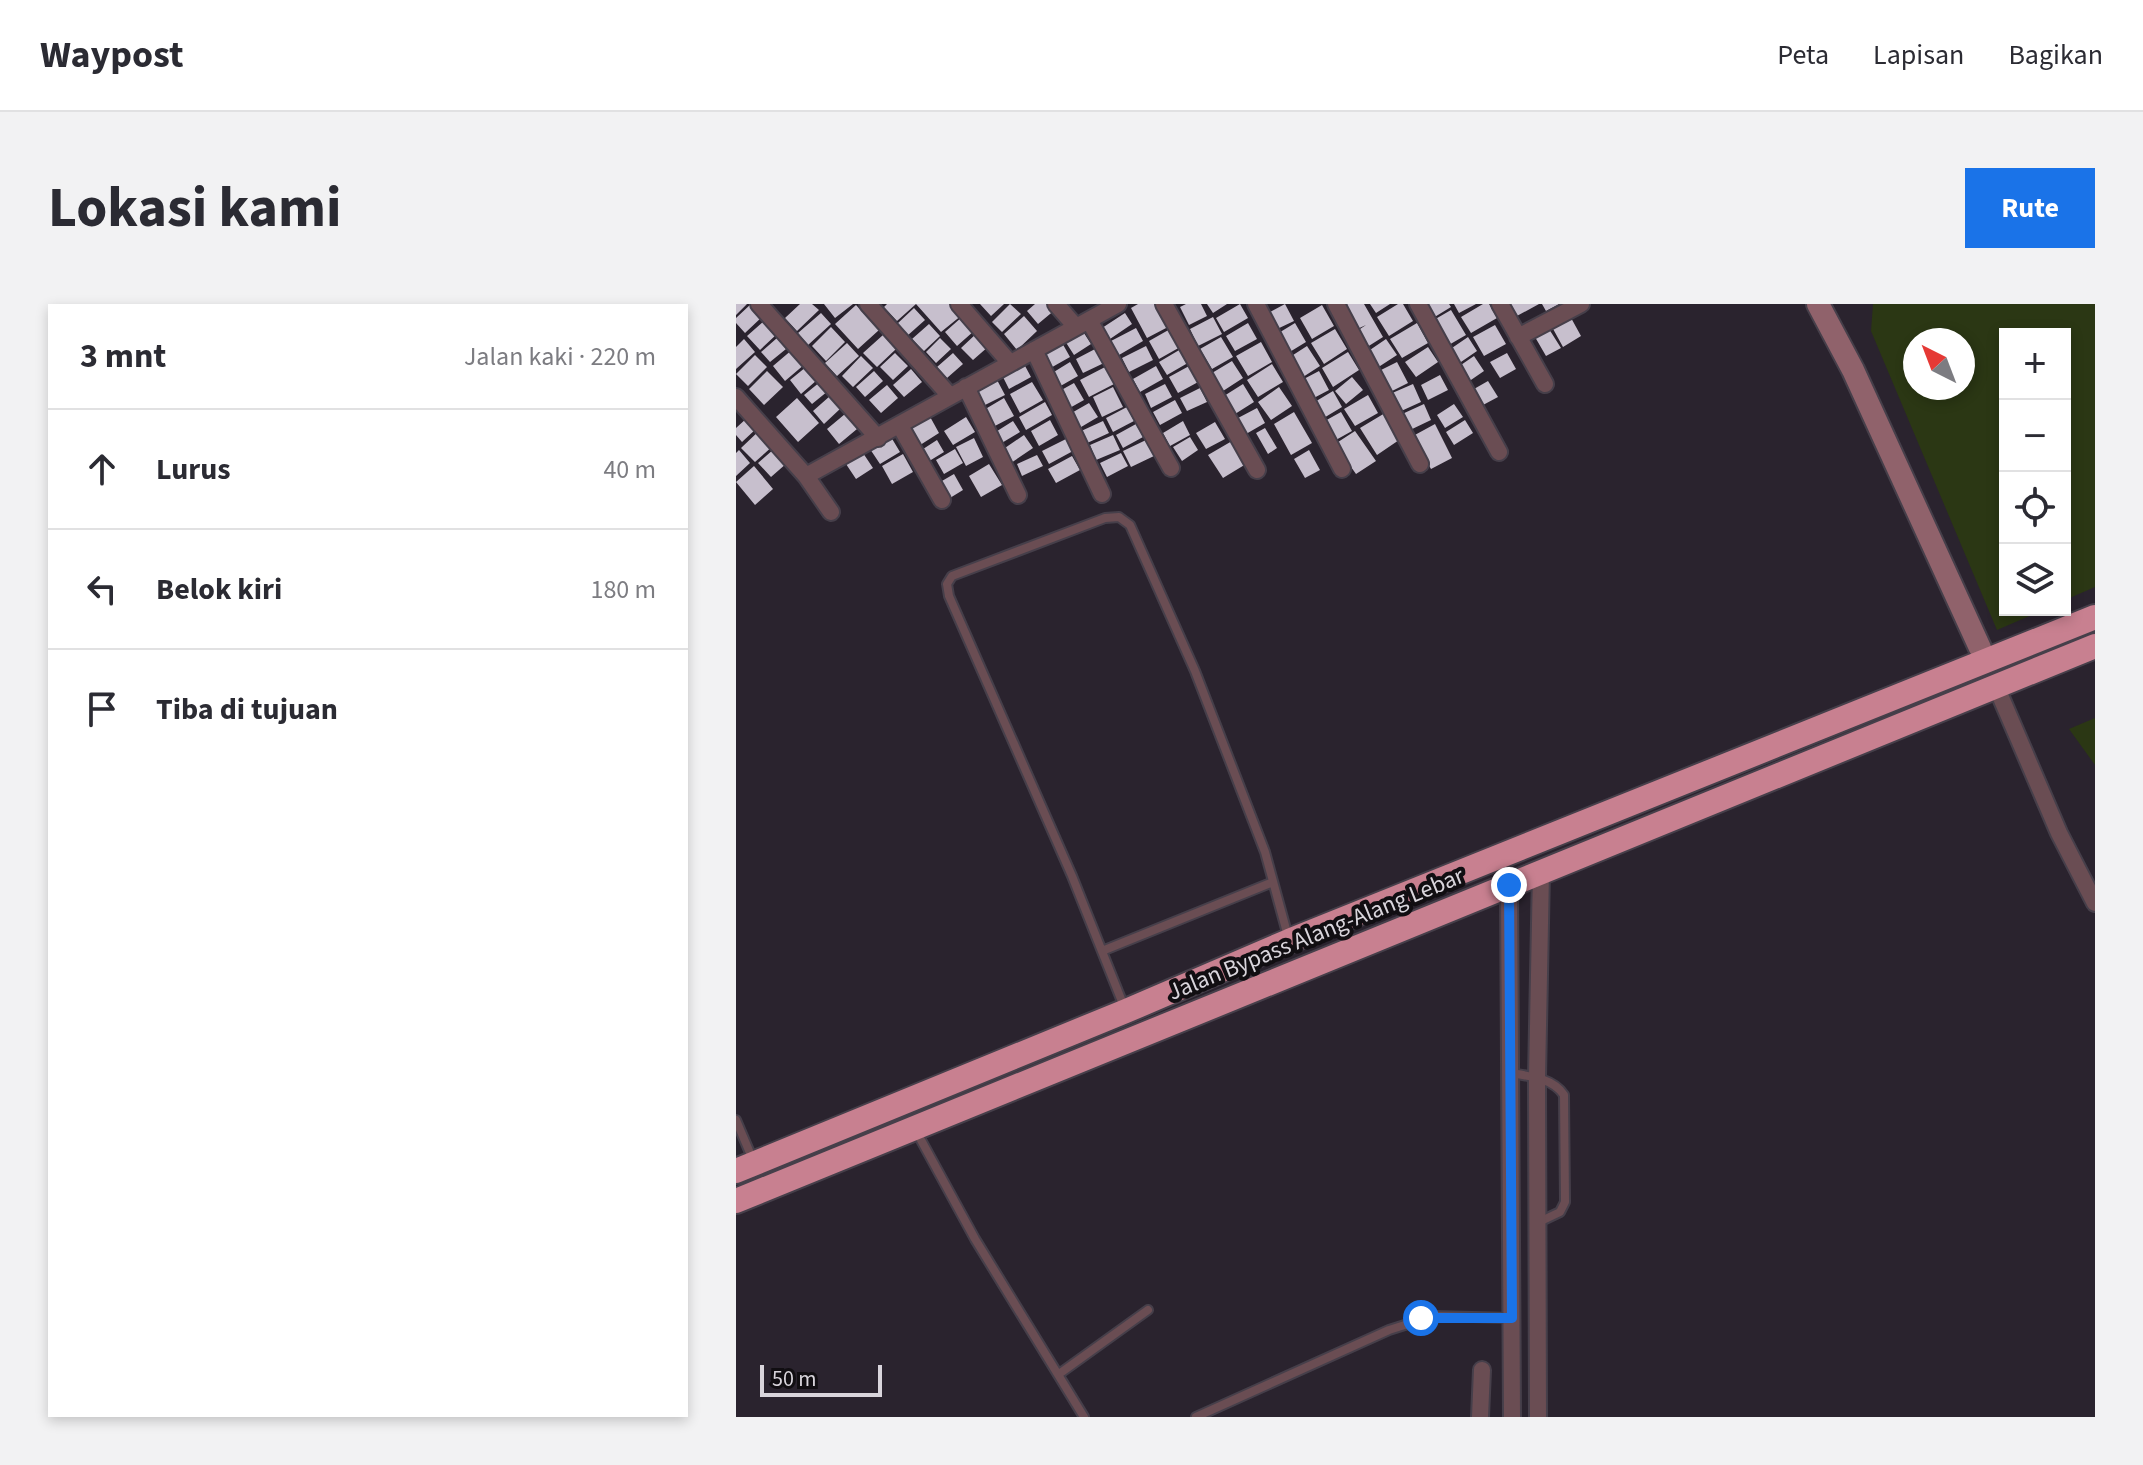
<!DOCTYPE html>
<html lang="id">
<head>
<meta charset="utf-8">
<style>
  :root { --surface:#fff; --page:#f2f2f3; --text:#2b2b33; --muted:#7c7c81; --line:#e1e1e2; --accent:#1a73e8 }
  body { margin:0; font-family:"Source Sans 3",sans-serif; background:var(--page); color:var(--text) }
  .controls { position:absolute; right:24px; top:24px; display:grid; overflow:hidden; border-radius:0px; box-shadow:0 4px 12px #0003 }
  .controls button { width:72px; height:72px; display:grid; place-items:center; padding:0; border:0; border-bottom:2px solid var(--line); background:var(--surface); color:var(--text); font:40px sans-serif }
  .compass { position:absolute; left:1167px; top:24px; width:72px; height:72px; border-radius:50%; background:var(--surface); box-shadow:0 4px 12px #0003; rotate:318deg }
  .scale { position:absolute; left:24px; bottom:20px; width:122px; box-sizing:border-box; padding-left:8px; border:4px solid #d9d5dc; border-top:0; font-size:22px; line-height:28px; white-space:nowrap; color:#d9d5dc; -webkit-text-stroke:6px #110e12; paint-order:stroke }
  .stop { position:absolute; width:24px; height:24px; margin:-18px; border:6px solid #1a73e8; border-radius:50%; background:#fff }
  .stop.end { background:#1a73e8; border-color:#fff; box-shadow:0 2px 8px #0008 }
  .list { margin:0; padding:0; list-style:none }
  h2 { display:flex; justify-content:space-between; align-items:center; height:104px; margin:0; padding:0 32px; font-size:34px }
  h2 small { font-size:26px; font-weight:400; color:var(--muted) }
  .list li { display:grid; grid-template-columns:52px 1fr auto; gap:24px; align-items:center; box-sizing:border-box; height:120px; padding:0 32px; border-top:2px solid var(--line) }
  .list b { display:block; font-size:30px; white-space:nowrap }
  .list em { font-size:26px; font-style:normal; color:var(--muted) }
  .icon { flex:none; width:44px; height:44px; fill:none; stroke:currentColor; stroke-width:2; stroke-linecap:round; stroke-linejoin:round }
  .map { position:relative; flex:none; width:1359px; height:1113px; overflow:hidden; border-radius:0px }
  header { display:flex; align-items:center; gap:48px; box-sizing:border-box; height:112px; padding:0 40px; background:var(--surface); border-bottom:2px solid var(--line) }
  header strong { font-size:38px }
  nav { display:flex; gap:44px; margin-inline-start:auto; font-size:28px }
  .intro { display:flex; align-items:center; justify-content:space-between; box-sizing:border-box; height:192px; padding:0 48px }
  h1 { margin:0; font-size:56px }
  .button { padding:20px 36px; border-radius:0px; background:var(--accent); color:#fff; font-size:28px; font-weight:700 }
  main { display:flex; gap:48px; padding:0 48px }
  aside { flex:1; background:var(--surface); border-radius:0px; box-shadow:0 4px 12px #0003 }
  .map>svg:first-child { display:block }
  .green { fill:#2b3714; fill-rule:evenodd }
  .building { fill:#c7bfcd }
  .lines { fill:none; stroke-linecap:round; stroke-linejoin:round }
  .lane-casing { stroke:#463f4a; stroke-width:12 }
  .street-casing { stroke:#463f4a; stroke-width:20 }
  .secondary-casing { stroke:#463f4a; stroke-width:26 }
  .highway-casing { stroke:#463f4a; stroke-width:28 }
  .lane { stroke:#6a4d53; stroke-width:8 }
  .street { stroke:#6a4d53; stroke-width:16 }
  .secondary { stroke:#90626b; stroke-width:22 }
  .highway { stroke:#c88090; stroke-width:24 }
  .route { stroke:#1a73e8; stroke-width:10 }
  .labels { text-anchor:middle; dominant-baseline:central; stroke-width:8; stroke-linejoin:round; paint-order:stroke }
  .street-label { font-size:24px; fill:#d9d5dc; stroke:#110e12 }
</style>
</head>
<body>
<header>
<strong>Waypost</strong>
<nav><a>Peta</a><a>Lapisan</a><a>Bagikan</a></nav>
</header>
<div class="intro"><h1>Lokasi kami</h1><a class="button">Rute</a></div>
<main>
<aside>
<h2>3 mnt<small>Jalan kaki · 220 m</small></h2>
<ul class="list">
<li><svg class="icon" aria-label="ahead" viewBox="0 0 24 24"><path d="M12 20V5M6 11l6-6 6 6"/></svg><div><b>Lurus</b></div><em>40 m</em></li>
<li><svg class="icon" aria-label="left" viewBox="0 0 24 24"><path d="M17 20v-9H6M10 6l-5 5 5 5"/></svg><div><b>Belok kiri</b></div><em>180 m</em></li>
<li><svg class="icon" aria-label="arrive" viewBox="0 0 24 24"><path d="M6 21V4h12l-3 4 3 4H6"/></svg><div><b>Tiba di tujuan</b></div></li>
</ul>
</aside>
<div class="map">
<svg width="1359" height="1113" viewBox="0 0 1359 1113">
  <rect width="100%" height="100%" fill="#2a232e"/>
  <path class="green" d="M1137,0h222v283l-30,13v-266h-60v276h38l-46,20 -126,-299zM1179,36h48v48h-48z
    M1359,414v47l-26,-36z"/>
  <path class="building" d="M0,0h11l-11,11z
    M15,0l12,12 -18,17 -9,-10v-5z
    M64,0h12l7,6 -22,21 -12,-13z
    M88,0h29l-18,14z
    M151,0h29l-19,17 -13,-14z
    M180,0h37l9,11 -21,17z
    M244,0h24l-13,12z
    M274,0l11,10 -19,18 -10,-10z
    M299,0h17l4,5 -18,15 -11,-13z
    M402,0h17l13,23 -21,11 -16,-30z
    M450,0h15l6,12 -18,9 -9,-18z
    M471,0h20l-14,9z
    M504,0l8,14 -24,14 -8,-14z
    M549,0l9,17 -19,9 -9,-16z
    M612,0h16l19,33 -19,12 -10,-16 12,-8 -11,5 -13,-23z
    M634,0h20l-14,9z
    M662,0h5l10,17 -24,15 -12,-19z
    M688,0h25l2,3 -18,11z
    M718,0h22l-17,9z
    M747,0h6l8,14 -26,15 -10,-16z
    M772,0h31l-24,13z
    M806,0h17l-13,7z
    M120,1l23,25 -21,19 -23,-25z
    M586,1l12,21 -22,13 -12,-21z
    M178,4l11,12 -18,16 -10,-12z
    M715,6l15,25 -19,11 -15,-25z
    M85,9l10,11 -23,21 -10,-12z
    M389,9l7,11 -22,15 -8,-11z
    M288,12l13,15 -20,19 -13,-16z
    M834,12l11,20 -18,11 -11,-20z
    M226,13l12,14 -17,15 -12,-14z
    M477,13l9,17 -24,12 -8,-17z
    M29,16l12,14 -17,16 -13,-14z
    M512,19l9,16 -22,12 -9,-15z
    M559,19l11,19 -18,11 -11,-19z
    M681,19l11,20 -26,15 -12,-19z
    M193,20l11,12 -16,15 -12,-12z
    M759,21l11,19 -22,12 -11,-19z
    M95,23l14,15 -19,19 -14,-15z
    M400,24l7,13 -24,14 -8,-14z
    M436,24l10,18 -23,13 -10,-18z
    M599,25l12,20 -23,15 -13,-21z
    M813,25l12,19 -15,8 -11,-19z
    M346,26l9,14 -17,11 -9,-14z
    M241,29l12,13 -16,14 -12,-12z
    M147,31l13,14 -19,18 -14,-14z
    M485,33l12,20 -21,12 -12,-20z
    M732,33l9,14 -19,13 -9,-14z
    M41,34l9,11 -16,13 -9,-10z
    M204,34l11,11 -15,14 -10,-11z
    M8,35l11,13 -19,17v-22z
    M650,35l11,16 -20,13 -10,-16z
    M325,37l9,16 -23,13 -9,-16z
    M525,38l11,20 -24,14 -12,-20z
    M111,39l12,13 -22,20 -12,-13z
    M410,42l7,14 -24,12 -7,-14z
    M450,42l7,14 -26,15 -8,-13z
    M571,42l13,20 -17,11 -13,-20z
    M692,43l10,15 -22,15 -11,-15z
    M361,44l7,15 -21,10 -7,-14z
    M57,45l12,15 -20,17 -12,-15z
    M612,48l11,18 -26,17 -11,-19z
    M159,49l13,13 -15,14 -13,-13z
    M217,49l10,11 -16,14 -10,-11z
    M771,49l9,16 -16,9 -10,-16z
    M19,51l12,12 -19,19 -12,-12z
    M125,52l12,12 -20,19 -11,-11z
    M738,52l10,15 -16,11 -10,-15z
    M496,57l11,17 -20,13 -11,-18z
    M334,58l8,14 -21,12 -8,-13z
    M661,58l11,21 -18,9 -11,-21z
    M288,60l7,13 -22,12 -7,-14z
    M536,60l11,18 -25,15 -11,-17z
    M455,61l9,16 -22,12 -9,-16z
    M371,62l9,17 -27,14 -9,-17z
    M420,62l7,13 -23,13 -7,-13z
    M70,63l11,13 -16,14 -11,-14z
    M175,65l11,13 -18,15 -11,-12z
    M31,67l16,16 -19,18 -15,-16z
    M138,67l9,10 -18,16 -9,-10z
    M583,67l10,19 -19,10 -10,-19z
    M704,71l8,15 -20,10 -7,-15z
    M616,73l11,13 -17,14 -11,-13z
    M260,74l9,17 -24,12 -8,-17z
    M752,77l10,16 -15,8 -9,-16z
    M84,78l8,9 -16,13 -8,-9z
    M296,78l11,18 -23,13 -10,-19z
    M338,79l10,17 -18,10 -10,-17z
    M429,80l7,13 -21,11 -6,-14z
    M507,80l11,18 -19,12 -11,-18z
    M677,80l8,18 -22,10 -9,-18z
    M151,81l11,13 -17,15 -12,-13z
    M377,83l10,20 -21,10 -9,-20z
    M543,83l13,19 -21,14 -13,-18z
    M464,84l7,14 -20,9 -7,-13z
    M597,87l9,16 -20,12 -9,-16z
    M632,91l10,18 -23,13 -11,-17z
    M94,92l11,12 -17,16 -11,-13z
    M61,94l22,25 -21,19 -22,-25z
    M268,94l10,18 -23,12 -9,-17z
    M439,96l7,13 -22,12 -7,-13z
    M309,98l7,13 -26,15 -7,-13z
    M353,99l9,14 -22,13 -8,-15z
    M688,100l7,16 -23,11 -8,-16z
    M718,100l9,13 -18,11 -8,-13z
    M391,103l7,14 -21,11 -7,-14z
    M521,104l8,15 -19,11 -8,-16z
    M558,108l18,31 -21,12 -17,-31z
    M605,108l11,19 -18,10 -11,-19z
    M192,109l11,20 -22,14 -12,-20z
    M649,109l17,25 -25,17 -17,-27z
    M109,110l12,15 -18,15 -12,-15z
    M230,113l9,15 -22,13 -9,-14z
    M11,114l10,10 -15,14 -6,-7v-7z
    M314,116l8,15 -19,11 -8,-15z
    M729,116l8,13 -19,12 -8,-13z
    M277,117l7,11 -20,12 -6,-11z
    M367,117l6,12 -24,11 -6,-12z
    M447,117l7,14 -20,11 -7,-13z
    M479,118l10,17 -19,10 -10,-16z
    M400,120l7,13 -20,11 -7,-13z
    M699,120l17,34 -21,11 -18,-33z
    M529,124l12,20 -9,6 -12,-21z
    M25,125l14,15 -20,18 -14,-14z
    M619,127l21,30 -20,13 -21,-30z
    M288,131l9,13 -22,15 -9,-13z
    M377,131l7,15 -24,10 -6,-15z
    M155,133l9,15 -20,12 -10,-15z
    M454,133l8,13 -16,11 -9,-14z
    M238,134l9,19 -17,9 -10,-19z
    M330,135l7,12 -24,13 -7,-13z
    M201,136l7,12 -18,11 -6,-12z
    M410,136l8,16 -23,11 -8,-16z
    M496,137l14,23 -23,14 -15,-23z
    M38,145l13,14 -16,14 -13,-14z
    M219,145l8,14 -19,11 -8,-14z
    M3,146l11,13 -14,13v-23z
    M573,146l11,20 -15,8 -11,-19z
    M127,149l10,15 -17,11 -10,-15z
    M385,149l7,13 -21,11 -7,-14z
    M167,150l10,18 -21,12 -10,-18z
    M301,151l6,11 -21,10 -5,-12z
    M336,152l8,14 -24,13 -8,-14z
    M253,160l13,21 -21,12 -12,-21z
    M18,162l19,23 -18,16 -19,-23z
    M218,170l9,16 -18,11 -10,-16z"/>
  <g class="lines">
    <g class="lane-casing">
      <path id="lane" d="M366,647l171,-69
        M389,705l-53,-133 -123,-280 -2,-12 5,-8 153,-58 14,-1 11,8 65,146 70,181 24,88
        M774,769c19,3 43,5 54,22l1,107 -5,10 -21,10
        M0,816l17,40
        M179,825l60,110 109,178
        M323,1070l89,-64
        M460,1113l193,-87 44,-14 79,2"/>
    </g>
    <g class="street-casing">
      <path id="street" d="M23,0l119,134
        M132,0l82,92
        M223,0l51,59
        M320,0l20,23
        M428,0l93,166
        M520,0l86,165
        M600,0l84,160
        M682,0l81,148
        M764,0l45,80
        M353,16l82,148
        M782,33l63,-33
        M298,46l68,144
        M230,83l52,108
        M0,93l70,79 25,36
        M164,122l42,74
        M70,172l312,-172
        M1260,382l63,147 36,70
        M773,581l3,532
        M744,1113l2,-47
        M802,1113l-1,-340 4,-205"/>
    </g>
    <g class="secondary-casing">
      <path id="secondary" d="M1082,0l35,66 127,278"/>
    </g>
    <g class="highway-casing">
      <path id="highway" d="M0,867l390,-160 163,-70 806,-324
        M0,897l1359,-555"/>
    </g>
    <use href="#lane" class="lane"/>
    <use href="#street" class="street"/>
    <use href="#secondary" class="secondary"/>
    <use href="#highway" class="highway"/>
  </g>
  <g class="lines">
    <path class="route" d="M685,1014h91l-3,-433"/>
  </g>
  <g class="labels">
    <g class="street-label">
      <text transform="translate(580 630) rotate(-22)">Jalan Bypass Alang-Alang Lebar</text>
    </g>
  </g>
</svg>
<div class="controls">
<button>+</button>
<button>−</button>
<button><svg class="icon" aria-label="locate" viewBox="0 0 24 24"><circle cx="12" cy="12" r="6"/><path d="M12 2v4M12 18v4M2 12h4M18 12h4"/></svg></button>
<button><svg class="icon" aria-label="layers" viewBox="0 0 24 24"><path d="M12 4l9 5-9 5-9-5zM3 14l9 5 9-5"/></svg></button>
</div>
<svg class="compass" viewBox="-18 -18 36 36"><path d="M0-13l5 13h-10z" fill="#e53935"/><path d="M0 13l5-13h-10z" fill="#7c7c81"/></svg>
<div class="scale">50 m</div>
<div class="stop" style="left:685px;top:1014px"></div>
<div class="stop end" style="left:773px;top:581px"></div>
</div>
</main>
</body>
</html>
